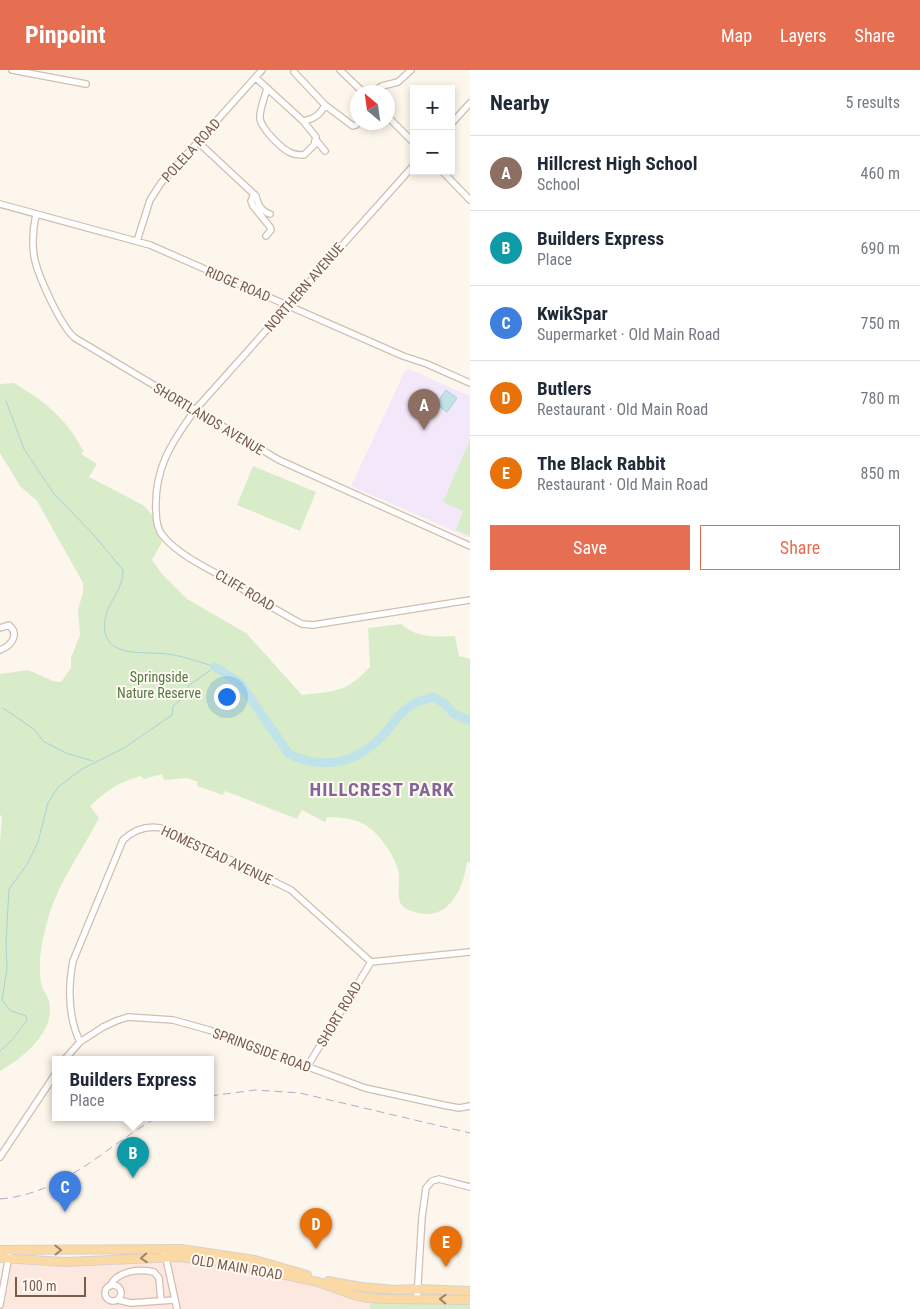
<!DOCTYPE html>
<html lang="en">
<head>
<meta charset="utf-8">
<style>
  :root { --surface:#fff; --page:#f2f2f3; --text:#1f2937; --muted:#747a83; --line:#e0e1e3; --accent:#e76f51 }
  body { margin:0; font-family:"Roboto Condensed",sans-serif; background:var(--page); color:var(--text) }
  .controls { position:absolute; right:15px; top:15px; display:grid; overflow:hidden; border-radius:0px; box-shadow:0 2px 8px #0003 }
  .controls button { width:45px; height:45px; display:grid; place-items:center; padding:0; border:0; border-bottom:1px solid var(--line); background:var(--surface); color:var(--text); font:25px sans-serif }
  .compass { position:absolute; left:350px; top:15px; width:45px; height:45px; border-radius:50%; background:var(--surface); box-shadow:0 2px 8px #0003; rotate:331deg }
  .scale { position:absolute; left:15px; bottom:12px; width:71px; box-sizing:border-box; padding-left:5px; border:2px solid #7a5c4d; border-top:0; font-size:14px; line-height:18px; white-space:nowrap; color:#7a5c4d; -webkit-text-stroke:4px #fffaf3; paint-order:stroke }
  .you { position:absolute; left:226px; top:626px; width:18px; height:18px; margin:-12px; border:4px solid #fff; border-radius:50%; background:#1a73e8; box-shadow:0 0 0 8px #1a73e833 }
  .badge { display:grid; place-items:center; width:32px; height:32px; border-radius:50%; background:var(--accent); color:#fff; font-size:16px; font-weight:700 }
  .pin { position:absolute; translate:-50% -41px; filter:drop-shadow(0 1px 2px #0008) }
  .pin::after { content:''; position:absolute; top:26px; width:18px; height:15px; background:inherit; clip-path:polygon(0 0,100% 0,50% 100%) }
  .popup { position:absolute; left:52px; top:986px; width:162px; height:65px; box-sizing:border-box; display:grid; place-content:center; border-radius:0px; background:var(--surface); filter:drop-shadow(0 1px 4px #0005); font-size:16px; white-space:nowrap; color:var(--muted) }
  .popup b { font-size:19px; color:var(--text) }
  .popup::after { content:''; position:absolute; left:50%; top:100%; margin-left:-10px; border:10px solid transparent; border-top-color:var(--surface) }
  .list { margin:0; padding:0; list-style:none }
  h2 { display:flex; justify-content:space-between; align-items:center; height:65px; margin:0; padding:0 20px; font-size:21px }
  h2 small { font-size:16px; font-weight:400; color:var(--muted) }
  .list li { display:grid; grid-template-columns:32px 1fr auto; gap:15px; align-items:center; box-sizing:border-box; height:75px; padding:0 20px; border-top:1px solid var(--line) }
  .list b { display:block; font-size:19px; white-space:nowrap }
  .list p { margin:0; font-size:16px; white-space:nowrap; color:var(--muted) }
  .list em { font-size:16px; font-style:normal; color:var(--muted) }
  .actions { display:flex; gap:10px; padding:15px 20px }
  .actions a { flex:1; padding:11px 0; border:1px solid var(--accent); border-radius:0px; text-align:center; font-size:18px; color:var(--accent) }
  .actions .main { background:var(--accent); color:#fff }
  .map { position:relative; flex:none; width:470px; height:1239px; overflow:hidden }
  header { display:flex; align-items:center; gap:30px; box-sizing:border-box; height:70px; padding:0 25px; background:var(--accent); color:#fff }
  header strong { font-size:24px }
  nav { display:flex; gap:28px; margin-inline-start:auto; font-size:18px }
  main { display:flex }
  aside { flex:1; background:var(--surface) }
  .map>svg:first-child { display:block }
  .commercial { fill:#fde8e0 }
  .education { fill:#f3e8fa }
  .green { fill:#d8ecc9 }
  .water { fill:#bfe3e8; stroke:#a5d3da }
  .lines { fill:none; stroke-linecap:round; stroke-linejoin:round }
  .stream { stroke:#a5d3da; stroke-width:1 }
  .river { stroke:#bfe3e8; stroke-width:9 }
  .minor-casing { stroke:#d1beb0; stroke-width:8 }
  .major-casing { stroke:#dad1cd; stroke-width:10 }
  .minor { stroke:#fff; stroke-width:5.5 }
  .major { stroke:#fbd9a5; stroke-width:8 }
  .rail { stroke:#b9a8c9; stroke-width:1; stroke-dasharray:8 5; stroke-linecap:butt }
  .oneway { stroke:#a18267 }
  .labels { text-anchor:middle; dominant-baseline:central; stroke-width:4; stroke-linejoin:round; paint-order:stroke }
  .street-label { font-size:14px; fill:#7a5c4d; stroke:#fffaf3 }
  .park-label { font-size:14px; fill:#537a41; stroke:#fffaf3 }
  .district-label { font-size:19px; font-weight:bold; letter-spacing:1px; fill:#846695; stroke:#fffaf3 }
</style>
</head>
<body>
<header>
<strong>Pinpoint</strong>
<nav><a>Map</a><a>Layers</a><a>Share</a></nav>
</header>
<main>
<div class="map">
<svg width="470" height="1239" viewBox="0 0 470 1239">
  <rect width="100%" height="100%" fill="#fdf6ec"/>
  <path class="commercial" d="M8,1189l79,2 124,-1 158,38 1,11h-370z"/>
  <path class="education" d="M409,299l61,27v142l-119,-52 54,-115z"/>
  <path class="green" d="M14,313c22,13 42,27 57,48 5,6 8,14 13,20l-3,3 16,10 -8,13 54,28 9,10 10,27 -10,18 10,14 25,25 59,34 56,62c34,-4 43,-2 68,-28l-2,-39 33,-4c15,14 35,13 54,12l4,20 11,3v203h-3c-3,25 -18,59 -49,51 -6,-2 -13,-3 -17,-9 -5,-8 -1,-21 -2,-30 -3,-18 -23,-47 -42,-53 -9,-3 -21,-4 -30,-4l-2,5 -23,-12 -5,9 -72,-28 -2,4 -26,-9 1,-4 -11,-4 -23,2 -2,-6 -18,5 -4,-3c-24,8 -31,13 -50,30l9,12c-17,33 -41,65 -51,101 -5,17 -9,35 -8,53 0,5 1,11 2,15 2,5 6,9 7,14 7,31 -26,57 -49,70v-229l2,-24 -2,-4v-140l28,-4 25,11 8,1 10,-14v-10l9,-23 -2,-25 5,-18v-9l-46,-82 -17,-15 -20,-33v-69z
    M470,370v96l-14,-6 7,-19 -20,-9z
    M253,396l63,26 -16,39 -63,-26z
    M369,1228l101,2v9h-100z"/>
  <path class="water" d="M446,320l11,8 -10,14 -11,-8z"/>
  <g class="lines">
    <path class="stream" d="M6,331l18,48 30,45 38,39 31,37c1,19 -16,32 -18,50 -5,39 36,31 62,34 16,2 33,8 48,13
      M3,638l32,22 8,11 23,12 27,8
      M0,981l12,-11 15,-20 -1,-4 -15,-5 -9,-11 5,-32 -1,-26 3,-53 19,-26 10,-21 10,-39 10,-16 24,-18 42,-21 48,-33 1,-9 15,-12v-8l27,-19"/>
    <path class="river" d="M215,597l25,16 49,71c36,17 69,9 96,-21 9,-11 17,-23 30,-30 5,-3 12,-4 18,-6l11,6 10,11 16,7"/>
    <g class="minor-casing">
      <path id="minor" d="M12,0l74,14
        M340,0l23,22
        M256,8l47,43c11,-2 17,-6 22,-16l-31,-33
        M267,18c-2,9 -8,22 -7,31 2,10 20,28 29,33 5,3 10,3 15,3l10,-10 2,-8 -13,-16
        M372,22l10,-6 16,-4 13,-12
        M325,35l28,21 3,-1
        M388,47l26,26
        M451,54l19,-21
        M316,70l9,11
        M198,72l58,54c2,9 5,15 14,18
        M414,95l-219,245c-24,33 -41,59 -39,101 0,9 1,18 7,25 15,18 40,30 60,41 26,16 52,33 79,47l11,1 157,-25
        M442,101l28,29
        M254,124l-3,7 2,5 17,21 1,3 -5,6
        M0,134l150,41 253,111 24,8 43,19
        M36,144c-3,14 -4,28 -2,42 3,18 27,71 41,82l204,122 191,86
        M137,171l13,-41 11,-17 101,-113
        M0,558l9,-3c11,10 2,21 -9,25
        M80,972c-12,-25 -12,-54 -7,-81l50,-121c16,-15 34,-16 53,-7l115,57 80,72 99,-10
        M65,989l15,-17 23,-15 13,-6 12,-4 45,3 36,10 156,58 78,17 16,3 11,-2
        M307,997l64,-105
        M0,1087l56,-84
        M164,1179l13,60
        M105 1223a8 8 0 1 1 16 0a8 8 0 1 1-16 0Z
        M110,1216c8,-16 29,-17 44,-14l5,6 2,23
        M417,1229l5,-82 4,-29 6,-7 7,-2 31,8
        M118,1230l13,3 43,-3
        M0,1235l9,-50"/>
    </g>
    <g class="major-casing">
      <path id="major" d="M0,1180l181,-1 74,11 52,15
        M0,1188l65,4 113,-5 50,6 90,19 36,13 15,3 14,1 87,1
        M328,1211l33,6 34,3 23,-1 52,2"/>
    </g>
    <use href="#minor" class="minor"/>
    <use href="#major" class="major"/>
    <path class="rail" d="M210,1026l45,-6 45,3 170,40
      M0,1129c66,-6 104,-52 158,-82"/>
  </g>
  <defs><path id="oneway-chevron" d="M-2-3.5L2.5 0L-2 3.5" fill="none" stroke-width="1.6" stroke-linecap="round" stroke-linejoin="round" transform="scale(1.25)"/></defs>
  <g class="oneway">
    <use href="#oneway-chevron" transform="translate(58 1180) rotate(-1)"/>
    <use href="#oneway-chevron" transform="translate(144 1188) rotate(176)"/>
    <use href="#oneway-chevron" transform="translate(443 1229) rotate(-178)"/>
  </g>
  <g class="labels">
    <g class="street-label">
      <text transform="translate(191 80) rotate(-48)">POLELA ROAD</text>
      <text transform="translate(238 214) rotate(23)">RIDGE ROAD</text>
      <text transform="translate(304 217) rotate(-49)">NORTHERN AVENUE</text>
      <text transform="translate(209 349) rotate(31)">SHORTLANDS AVENUE</text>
      <text transform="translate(245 520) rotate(31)">CLIFF ROAD</text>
      <text transform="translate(217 785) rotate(25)">HOMESTEAD AVENUE</text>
      <text transform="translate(339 944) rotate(-59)">SHORT ROAD</text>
      <text transform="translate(262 980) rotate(20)">SPRINGSIDE ROAD</text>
      <text transform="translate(237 1197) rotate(10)">OLD MAIN ROAD</text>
    </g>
    <g class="park-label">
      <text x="159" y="607">Springside<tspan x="159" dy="16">Nature Reserve</tspan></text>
    </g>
    <g class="district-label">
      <text x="382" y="719">HILLCREST PARK</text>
    </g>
  </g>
</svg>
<div class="controls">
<button>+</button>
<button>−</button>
</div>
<svg class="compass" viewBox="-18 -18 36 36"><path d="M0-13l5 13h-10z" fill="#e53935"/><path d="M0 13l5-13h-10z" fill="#747a83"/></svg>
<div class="scale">100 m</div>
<div class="you"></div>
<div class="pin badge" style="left:424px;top:360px;background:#8d6e63">A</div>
<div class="pin badge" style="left:133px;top:1108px;background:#0f9aa8">B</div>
<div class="popup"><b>Builders Express</b>Place</div>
<div class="pin badge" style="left:65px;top:1142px;background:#3f7fe0">C</div>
<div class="pin badge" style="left:316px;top:1179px;background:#e8710a">D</div>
<div class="pin badge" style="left:446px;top:1197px;background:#e8710a">E</div>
</div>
<aside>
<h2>Nearby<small>5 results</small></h2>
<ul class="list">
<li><span class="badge" style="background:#8d6e63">A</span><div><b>Hillcrest High School</b><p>School</p></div><em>460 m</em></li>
<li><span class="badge" style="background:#0f9aa8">B</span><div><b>Builders Express</b><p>Place</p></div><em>690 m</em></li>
<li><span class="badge" style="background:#3f7fe0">C</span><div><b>KwikSpar</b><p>Supermarket · Old Main Road</p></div><em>750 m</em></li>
<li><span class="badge" style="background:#e8710a">D</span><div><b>Butlers</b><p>Restaurant · Old Main Road</p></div><em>780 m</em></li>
<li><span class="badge" style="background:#e8710a">E</span><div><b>The Black Rabbit</b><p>Restaurant · Old Main Road</p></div><em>850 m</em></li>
</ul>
<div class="actions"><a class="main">Save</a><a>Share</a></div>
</aside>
</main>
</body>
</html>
